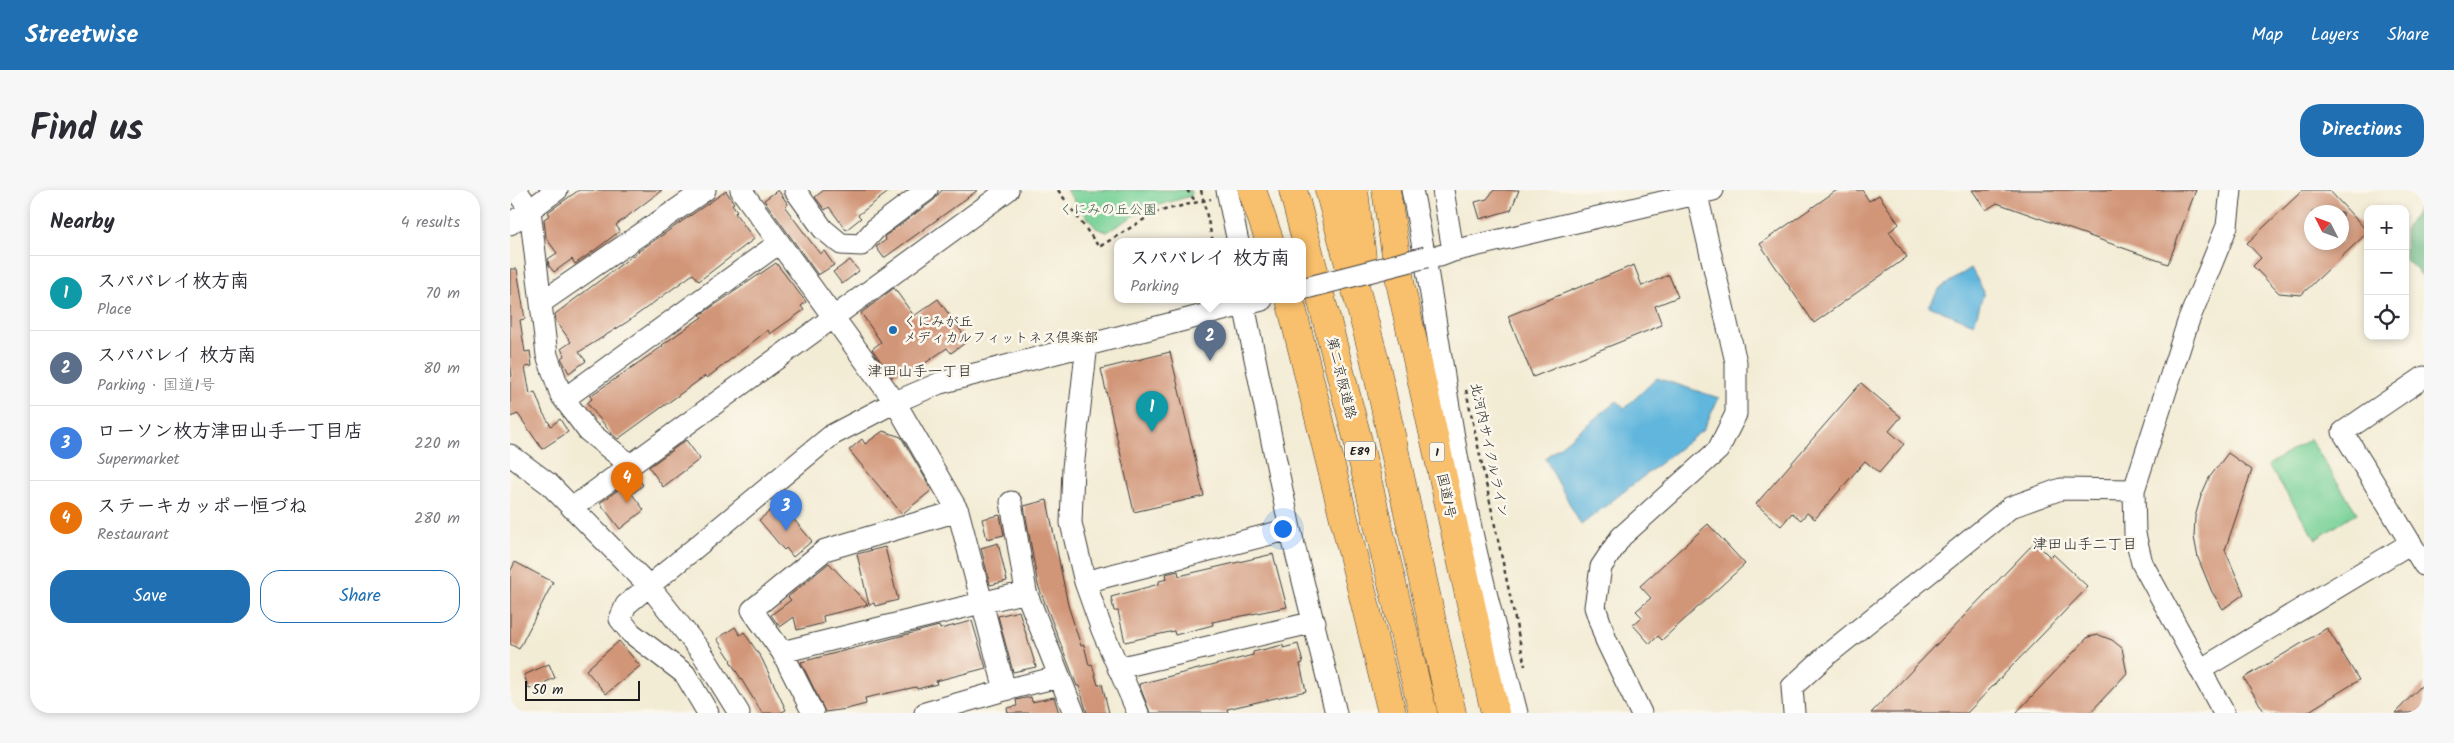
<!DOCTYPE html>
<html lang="en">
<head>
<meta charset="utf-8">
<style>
  :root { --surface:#fff; --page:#f7f7f7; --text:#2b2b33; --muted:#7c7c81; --line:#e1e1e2; --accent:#1f6fb2 }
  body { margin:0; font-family:Kalam,"Klee One",sans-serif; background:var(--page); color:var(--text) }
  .controls { position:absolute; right:15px; top:15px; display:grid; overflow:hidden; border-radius:10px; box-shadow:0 2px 8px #0003 }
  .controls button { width:45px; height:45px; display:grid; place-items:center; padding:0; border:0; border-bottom:1px solid var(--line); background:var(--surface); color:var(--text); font:25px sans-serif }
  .compass { position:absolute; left:1794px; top:15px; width:45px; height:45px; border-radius:50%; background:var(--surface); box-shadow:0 2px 8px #0003; rotate:312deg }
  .scale { position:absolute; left:15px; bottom:12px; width:115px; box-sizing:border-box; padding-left:5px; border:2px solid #1c1c1c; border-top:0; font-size:14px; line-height:18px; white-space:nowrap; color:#1c1c1c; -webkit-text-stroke:4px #fbf7ec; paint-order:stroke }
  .you { position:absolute; left:772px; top:338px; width:18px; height:18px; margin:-12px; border:4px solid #fff; border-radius:50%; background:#1a73e8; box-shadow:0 0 0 8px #1a73e833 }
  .badge { display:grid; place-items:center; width:32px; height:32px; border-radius:50%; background:var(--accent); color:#fff; font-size:16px; font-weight:700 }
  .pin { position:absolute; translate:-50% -41px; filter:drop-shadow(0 1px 2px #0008) }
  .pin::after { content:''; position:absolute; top:26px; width:18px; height:15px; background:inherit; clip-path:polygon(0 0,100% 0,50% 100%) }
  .popup { position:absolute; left:604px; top:48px; width:192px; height:65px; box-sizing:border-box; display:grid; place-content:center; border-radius:10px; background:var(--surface); filter:drop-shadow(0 1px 4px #0005); font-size:16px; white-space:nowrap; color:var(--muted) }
  .popup b { font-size:19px; color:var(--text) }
  .popup::after { content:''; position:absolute; left:50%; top:100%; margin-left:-10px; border:10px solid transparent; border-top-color:var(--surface) }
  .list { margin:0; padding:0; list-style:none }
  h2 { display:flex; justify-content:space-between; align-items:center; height:65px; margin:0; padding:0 20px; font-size:21px }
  h2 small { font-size:16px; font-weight:400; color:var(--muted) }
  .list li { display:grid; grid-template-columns:32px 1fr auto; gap:15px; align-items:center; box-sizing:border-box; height:75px; padding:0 20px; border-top:1px solid var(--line) }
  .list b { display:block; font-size:19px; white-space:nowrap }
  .list p { margin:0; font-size:16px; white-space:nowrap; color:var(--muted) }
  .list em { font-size:16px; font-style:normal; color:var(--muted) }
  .actions { display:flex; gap:10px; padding:15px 20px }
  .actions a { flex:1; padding:11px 0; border:1px solid var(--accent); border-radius:20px; text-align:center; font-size:18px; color:var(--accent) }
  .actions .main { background:var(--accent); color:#fff }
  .icon { flex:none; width:28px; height:28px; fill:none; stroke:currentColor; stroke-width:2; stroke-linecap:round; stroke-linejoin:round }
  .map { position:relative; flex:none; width:1914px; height:523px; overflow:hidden; border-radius:20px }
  header { display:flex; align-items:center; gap:30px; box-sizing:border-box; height:70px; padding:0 25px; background:var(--accent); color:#fff }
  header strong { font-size:24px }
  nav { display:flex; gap:28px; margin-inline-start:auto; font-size:18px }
  .intro { display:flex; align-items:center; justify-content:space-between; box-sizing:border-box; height:120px; padding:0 30px }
  h1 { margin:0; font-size:35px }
  .button { padding:12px 22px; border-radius:20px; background:var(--accent); color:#fff; font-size:18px; font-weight:700 }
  main { display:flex; gap:30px; padding:0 30px }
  aside { flex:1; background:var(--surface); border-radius:20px; box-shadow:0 2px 8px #0003 }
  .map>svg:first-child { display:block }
  .green { fill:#79d298; stroke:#4a775a }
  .forest { fill:#62b480; stroke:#3f684e }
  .water { fill:#61b6dd; stroke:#3e697c }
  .building { fill:#d19578; fill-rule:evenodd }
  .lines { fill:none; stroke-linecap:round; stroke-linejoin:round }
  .minor-casing { stroke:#3c3b38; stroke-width:23 }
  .highway-casing { stroke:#3c3b38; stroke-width:29 }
  .path { stroke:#3c3b38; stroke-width:2.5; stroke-dasharray:4 4; stroke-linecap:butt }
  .minor { stroke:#fff; stroke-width:21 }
  .highway { stroke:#f8bf6c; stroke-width:28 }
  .minor-bridge-casing { stroke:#3c3b38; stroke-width:23; stroke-linecap:butt }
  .minor-bridge { stroke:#fff; stroke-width:21 }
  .poi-dot { fill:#1f6fb2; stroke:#fbf7ec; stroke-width:2 }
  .labels { text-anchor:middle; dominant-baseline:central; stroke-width:5; stroke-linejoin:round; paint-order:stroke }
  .shield { fill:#fbf7ec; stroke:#5f5e5a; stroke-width:1 }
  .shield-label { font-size:12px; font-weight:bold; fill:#1c1c1c }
  .park-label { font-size:14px; fill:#3d5c47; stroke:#fbf7ec }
  .poi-label { font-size:14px; fill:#1c1c1c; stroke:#fbf7ec; text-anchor:start }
  .street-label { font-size:14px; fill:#1c1c1c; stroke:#fbf7ec }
  .neighbourhood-label { font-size:15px; fill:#1c1c1c; stroke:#fbf7ec }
</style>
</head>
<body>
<header>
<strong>Streetwise</strong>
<nav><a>Map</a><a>Layers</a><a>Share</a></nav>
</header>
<div class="intro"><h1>Find us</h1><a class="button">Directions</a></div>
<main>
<aside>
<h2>Nearby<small>4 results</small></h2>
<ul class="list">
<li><span class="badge" style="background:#0f9aa8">1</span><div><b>スパバレイ枚方南</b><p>Place</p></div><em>70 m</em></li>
<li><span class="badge" style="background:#5c6f8a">2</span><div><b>スパバレイ 枚方南</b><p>Parking · 国道1号</p></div><em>80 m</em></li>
<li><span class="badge" style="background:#3f7fe0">3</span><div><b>ローソン枚方津田山手一丁目店</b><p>Supermarket</p></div><em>220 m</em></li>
<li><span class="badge" style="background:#e8710a">4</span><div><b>ステーキカッポー恒づね</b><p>Restaurant</p></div><em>280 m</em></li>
</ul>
<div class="actions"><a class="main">Save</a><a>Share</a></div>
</aside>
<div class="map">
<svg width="1914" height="523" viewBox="0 0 1914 523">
  <rect width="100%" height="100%" fill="#fbf7ec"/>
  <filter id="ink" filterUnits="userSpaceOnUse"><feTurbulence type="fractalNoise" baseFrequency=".02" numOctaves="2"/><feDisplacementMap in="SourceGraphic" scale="10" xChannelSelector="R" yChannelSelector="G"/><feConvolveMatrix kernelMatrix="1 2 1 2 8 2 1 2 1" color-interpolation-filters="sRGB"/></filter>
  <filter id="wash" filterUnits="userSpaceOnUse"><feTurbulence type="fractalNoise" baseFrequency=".0096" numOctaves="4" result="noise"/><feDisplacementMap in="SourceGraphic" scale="20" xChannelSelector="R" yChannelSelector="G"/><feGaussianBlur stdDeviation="1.12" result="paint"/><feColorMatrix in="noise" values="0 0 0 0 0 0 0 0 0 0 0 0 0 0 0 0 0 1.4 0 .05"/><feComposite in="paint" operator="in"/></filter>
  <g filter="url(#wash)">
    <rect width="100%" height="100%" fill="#f3ecd5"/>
    <path class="green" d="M556,0h125v6l-46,13 -38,23 -11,-4z
      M1800,249l47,74 -41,26 -48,-74z"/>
    <path class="forest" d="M1914,9v79l-19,-19v-29z"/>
    <path class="water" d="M1461,78l13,24 -10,32 -45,-18 10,-17z
      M1147,188l62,20 -16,32 -122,95 -36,-67 72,-57 8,7z"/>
    <g id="blocks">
      <path class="building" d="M69,0h83l-46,35 4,6 -25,19 -20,14 -3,-5 -18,13 -5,-6 -1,-7 9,-6 -11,-15 -2,-19 6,-4 -2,-3z
        M268,0l10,14 -3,3 20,27 15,20 4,-3 10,14 -16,10 -54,-75z
        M314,0h67l-33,25 3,3 -15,12 -17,-23 -4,3 -10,-13z
        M432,0h36l-94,68 -8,-11 10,-7 -1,-4 49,-36z
        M984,0h25l-8,20 -31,9 -5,-17 12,-3z
        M1327,0h25l7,11 10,-6 20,29 -10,8 18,25 -93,66 -54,-79z
        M1462,0h224l-28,74 -171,-61 -11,7z
        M1793,0h26l39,42 -67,63 -22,-2 -26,-27 8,-8 -14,-15zM1802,22h30v30h-30z
        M216,1l8,12 -2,1 5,7 -2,2 19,26 -55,42 -6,-7 -66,48 -48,30 7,9 -17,12 -8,-15 4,-3 -4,-6 10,-7 -15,-21 -1,-7 84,-63z
        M340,70l9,11 -17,13 -9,-12z
        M266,73l30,39 -5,4 3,4 -34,24 -2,-4 -61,48 -2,-2 -87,63 -6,-5 -25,-31 5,-4 -2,-3 73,-50 -1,-1 40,-28 -2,-2z
        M1124,75l8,21 27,-11 9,22 -23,9 7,19 -129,52 -25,-61z
        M0,79h7l8,50 -5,1 5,32 5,-1 2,15 -7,1 5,27 5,-2 8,21 8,13 9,-7 8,13 -26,17 -24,-35 -8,3v-40l2,-1 -2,-13z
        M384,98l20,28 24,-17 30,42 -17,12 -4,-5 -39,27 -4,-6 -12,8 -20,-28 9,-7 -20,-29z
        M660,162l34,144 -70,16 -33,-143z
        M1351,193l40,34 -12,14 15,13 -25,29 -14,-12 -50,58 -8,-6 -6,7 -9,-7 -11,13 -25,-22z
        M373,241l18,6 31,53 -30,24 -53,-64 13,-11 3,5z
        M176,250l14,19 -37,28 -14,-20z
        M1718,263l24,17 -27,80 19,44 -21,15 -11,-17 -14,-34 -4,-21 1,-20 6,-21 8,-18z
        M127,286l6,9 -11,9 12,16 -24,19 -20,-26z
        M537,310l21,105 13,41 3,-1 5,20 3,-1 6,21 4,-1 7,29h-22l-8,-27h-2l-39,-101 -14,-79z
        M270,313l32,38 -19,16 -7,-9 -2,2 -25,-30z
        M490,325l4,20 -17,4 -5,-20z
        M1198,334l37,40 -83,76 -4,-4 -8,8 -17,-19 9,-8 -6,-6 15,-13 -11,-12z
        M1525,352l15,15 3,-3 35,33 -121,126h-96z
        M488,353l9,38 -17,4 -9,-37z
        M375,357l13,53 -23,6 -1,-3 -5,2 -12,-51z
        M763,364l14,53 -75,15 1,3 -38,10 -1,-4 -49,11 -7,-31h-4l-3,-14 48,-13v-3l8,-2 -1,-5 12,-3 1,5z
        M5,372l38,20 -34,67 -9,-5v-72z
        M319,373l39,42 -45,11 1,7 -27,7 -3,-13 -14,10 -9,-12 20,-15 -3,-3z
        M509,421l17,56 -23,5 -15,-56z
        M462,431l14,47 -50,13 1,3 -20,5 -1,-2 -51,11 1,6 -19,5 -22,3 -24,-50 138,-36 1,3z
        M225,437l5,8 4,-3 18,27 24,51 -6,3h-18l-32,-52 1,-1 -14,-21z
        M1817,438l32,52 -53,33h-41l-21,-35z
        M1589,445l13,5 10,8 5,25 -37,40h-74l72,-76z
        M109,451l21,25 -34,28 -20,-24z
        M788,454l5,19 -3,1 6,27 -79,18 1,4h-78l-11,-29 91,-23 23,-6v-3l30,-7v3z
        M39,474l6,14 -26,11 -5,-14z
        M1914,493v30h-29z
        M521,507l1,5 22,-5 5,16h-51l-1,-5 10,-2 -1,-6z"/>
    </g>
  </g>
  <g filter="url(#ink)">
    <use href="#blocks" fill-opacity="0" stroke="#3c3b38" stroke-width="1"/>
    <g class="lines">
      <g class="minor-casing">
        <path id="minor" d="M6,0l14,20 17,145 14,40 27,36 41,33
          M231,0l154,212 63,109 47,179 -80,23
          M285,0l28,39 18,15 20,1 16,-18 50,-37
          M717,0l11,52
          M902,0c21,99 32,199 51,298 14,76 35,150 54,225
          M933,0l10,61
          M0,34l47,-34
          M916,67l14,-1 13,-5 260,-61
          M733,110l47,229 46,184
          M32,112l163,-112
          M577,154l-14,124 -2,55 14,59 17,48 36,83
          M1914,187l-81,55 81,133
          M54,209l215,-156
          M0,265l39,29 101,103 52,66 37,60
          M501,312l15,90 48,121
          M62,318l436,-318
          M575,392l205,-53
          M272,462l244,-60
          M608,478l197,-46
          M1690,480l211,-127
          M495,500l53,-13
          M198,523l-23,-39 -54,-41 -11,-14 6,-14 206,-170 63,-33 45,-19 322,-83
          M303,523l-31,-61 -30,-42 73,-60 133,-39
          M1131,523l-35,-73 -11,-33 6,-40 20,-30 97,-87 18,-36v-52l-39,-167
          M1284,523l-2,-26 35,-32 184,-148 50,-18 73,1
          M1714,523l-82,-150 -7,-29 -1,-44 54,-168 39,-96 4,-36"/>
      </g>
      <g class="highway-casing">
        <path id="highway" d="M742,0l18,52
          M783,0l66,255 64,268
          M819,0l45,167 78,356
          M844,0l8,68
          M876,0l15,97 94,426
          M780,110l102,413"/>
      </g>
      <path class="path" d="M548,0l41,57 57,-35 55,-13
        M677,0l9,12
        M691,0l12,52
        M956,200l59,276"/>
      <use href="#minor" class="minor"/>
      <use href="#highway" class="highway"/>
      <g class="minor-bridge-casing">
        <path id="minor-bridge" d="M792,99l124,-32"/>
      </g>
      <use href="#minor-bridge" class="minor-bridge"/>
    </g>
  </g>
  <circle class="poi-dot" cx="383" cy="140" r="5"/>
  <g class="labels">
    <g class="shield">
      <rect x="835" y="251.5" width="30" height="19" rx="4"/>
      <rect x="919.5" y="252.5" width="15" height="19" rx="4"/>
    </g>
    <g class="shield-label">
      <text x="850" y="261">E89</text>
      <text x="927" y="262">1</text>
    </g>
    <g class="park-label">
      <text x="598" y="20">くにみの丘公園</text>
    </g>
    <g class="poi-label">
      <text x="393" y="132">くにみが丘<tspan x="393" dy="16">メディカルフィットネス倶楽部</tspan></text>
    </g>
    <g class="street-label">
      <text transform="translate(831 188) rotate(76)">第二京阪道路</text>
      <text transform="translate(979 260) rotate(78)">北河内サイクルライン</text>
      <text transform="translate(936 306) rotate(78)">国道1号</text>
    </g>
    <g class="neighbourhood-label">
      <text x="410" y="182">津田山手一丁目</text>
      <text x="1575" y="355">津田山手二丁目</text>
    </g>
  </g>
</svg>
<div class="controls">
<button>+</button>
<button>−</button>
<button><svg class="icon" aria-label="locate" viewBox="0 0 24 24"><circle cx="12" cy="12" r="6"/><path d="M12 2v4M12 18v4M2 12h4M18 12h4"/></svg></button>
</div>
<svg class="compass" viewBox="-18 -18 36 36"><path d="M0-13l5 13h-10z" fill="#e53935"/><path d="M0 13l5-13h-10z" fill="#7c7c81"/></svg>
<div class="scale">50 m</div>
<div class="you"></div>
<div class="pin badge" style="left:642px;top:242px;background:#0f9aa8">1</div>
<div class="pin badge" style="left:700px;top:171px;background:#5c6f8a">2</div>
<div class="popup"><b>スパバレイ 枚方南</b>Parking</div>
<div class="pin badge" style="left:276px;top:341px;background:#3f7fe0">3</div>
<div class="pin badge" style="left:117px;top:313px;background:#e8710a">4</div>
</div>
</main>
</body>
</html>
